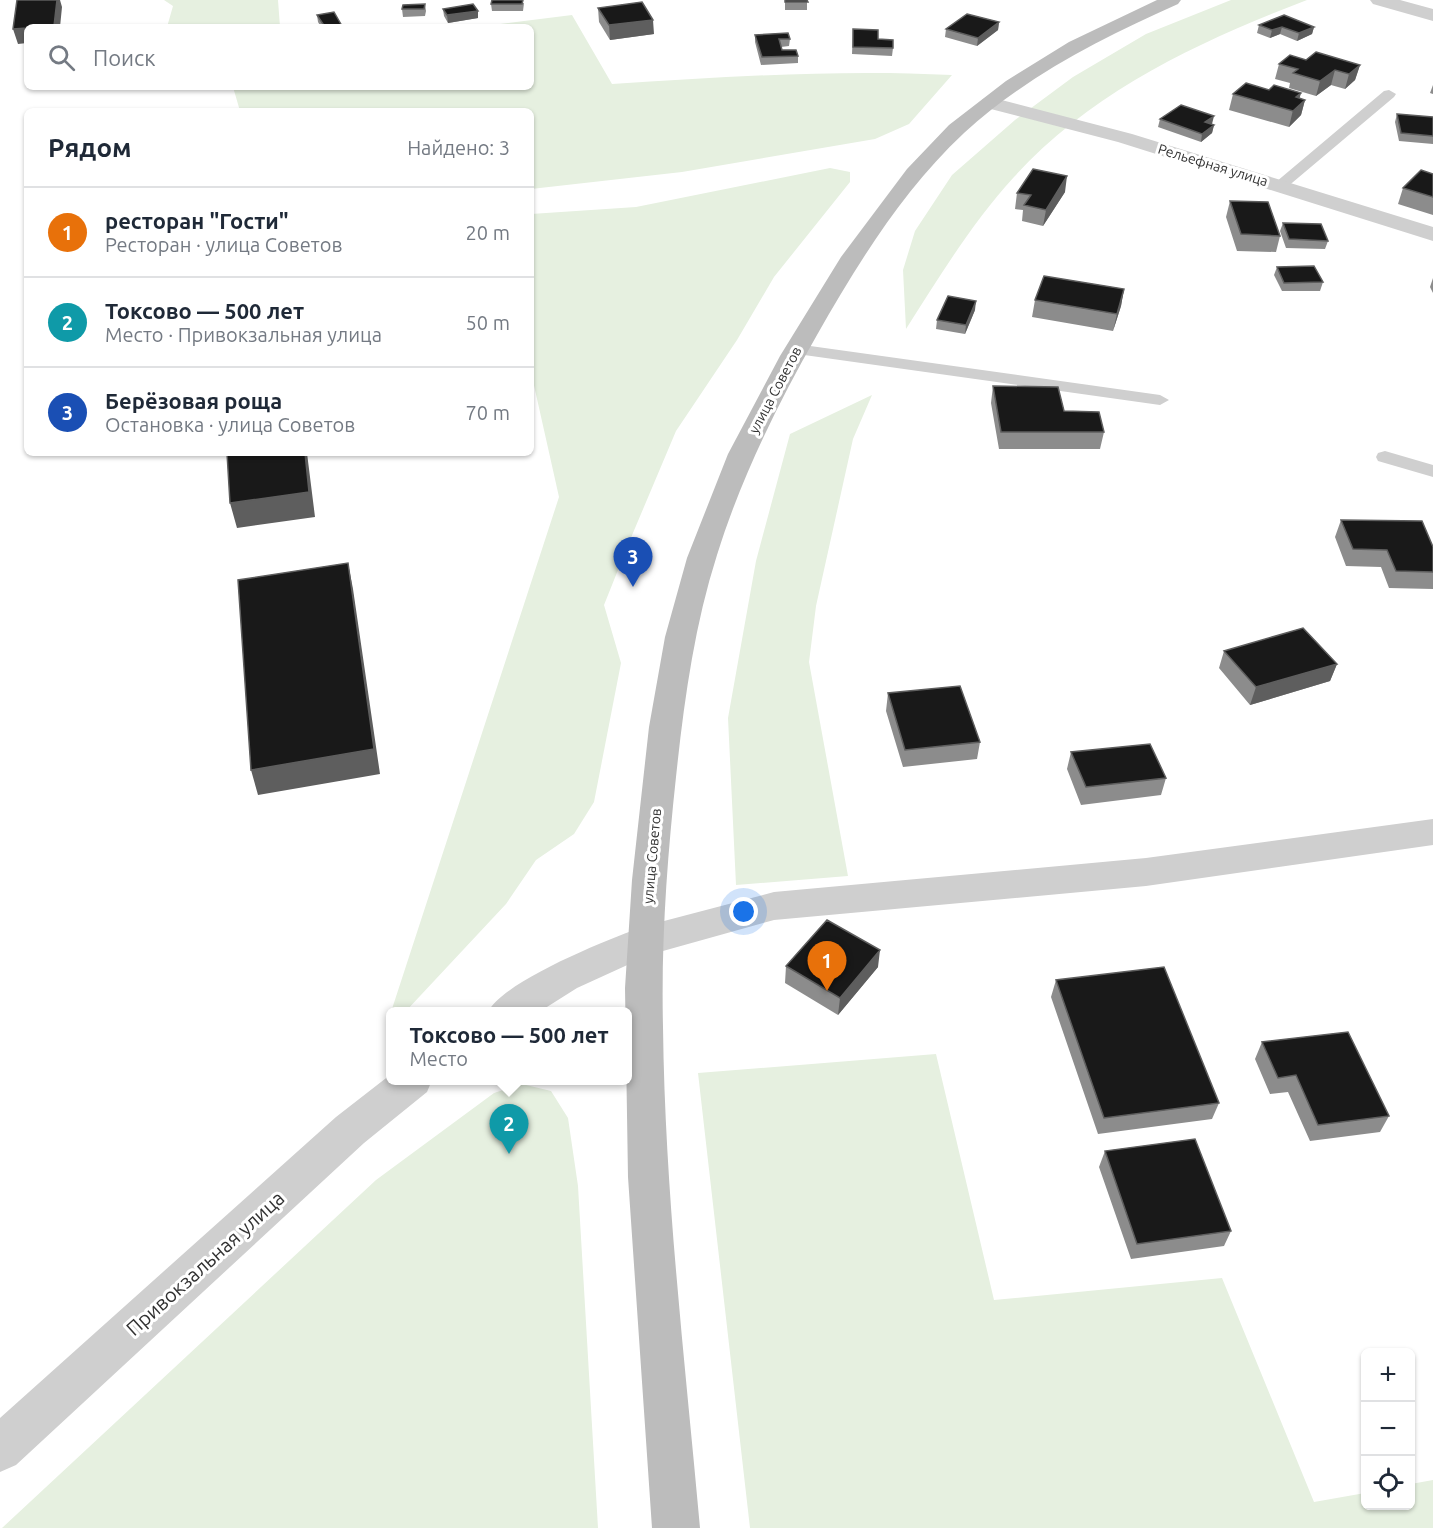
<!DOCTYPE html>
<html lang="ru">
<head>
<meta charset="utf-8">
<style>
  :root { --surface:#fff; --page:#f6f6f7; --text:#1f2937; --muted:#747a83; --line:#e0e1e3; --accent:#f3352a }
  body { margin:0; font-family:Ubuntu,sans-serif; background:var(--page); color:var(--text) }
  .controls { position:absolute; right:18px; bottom:18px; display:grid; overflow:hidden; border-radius:9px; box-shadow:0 2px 4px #0004 }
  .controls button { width:54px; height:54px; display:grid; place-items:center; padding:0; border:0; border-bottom:2px solid var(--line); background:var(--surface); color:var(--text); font:30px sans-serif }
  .you { position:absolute; left:744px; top:912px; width:21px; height:21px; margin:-15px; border:4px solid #fff; border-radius:50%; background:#1a73e8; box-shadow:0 0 0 9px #1a73e833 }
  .badge { display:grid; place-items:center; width:39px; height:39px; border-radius:50%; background:var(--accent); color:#fff; font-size:20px; font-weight:700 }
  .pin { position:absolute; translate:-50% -50px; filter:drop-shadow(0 2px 3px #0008) }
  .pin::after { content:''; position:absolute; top:32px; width:21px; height:18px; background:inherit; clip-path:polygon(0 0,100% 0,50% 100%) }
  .popup { position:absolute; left:386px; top:1007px; width:246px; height:78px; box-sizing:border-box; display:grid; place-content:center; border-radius:9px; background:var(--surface); filter:drop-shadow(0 2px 4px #0005); font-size:20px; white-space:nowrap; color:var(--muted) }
  .popup b { font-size:22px; color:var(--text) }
  .popup::after { content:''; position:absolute; left:50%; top:100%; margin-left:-12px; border:12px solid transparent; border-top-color:var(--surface) }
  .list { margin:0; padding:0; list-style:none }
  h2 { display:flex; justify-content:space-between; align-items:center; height:78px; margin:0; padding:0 24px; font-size:26px }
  h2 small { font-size:20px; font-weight:400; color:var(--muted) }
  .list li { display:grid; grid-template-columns:39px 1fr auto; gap:18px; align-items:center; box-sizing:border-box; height:90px; padding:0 24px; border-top:2px solid var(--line) }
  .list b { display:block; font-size:22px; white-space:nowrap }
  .list p { margin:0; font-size:20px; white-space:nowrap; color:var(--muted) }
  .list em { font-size:20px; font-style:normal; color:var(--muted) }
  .icon { flex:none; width:33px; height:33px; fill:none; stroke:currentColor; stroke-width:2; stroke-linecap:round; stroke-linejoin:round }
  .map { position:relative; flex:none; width:1433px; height:1528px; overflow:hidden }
  .search { position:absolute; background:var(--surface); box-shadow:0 2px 4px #0004; left:24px; top:24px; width:510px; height:66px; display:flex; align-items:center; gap:15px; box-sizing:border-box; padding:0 21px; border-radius:9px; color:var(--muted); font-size:22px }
  .panel { position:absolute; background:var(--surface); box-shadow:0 2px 4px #0004; left:24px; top:108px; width:510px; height:348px; border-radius:9px }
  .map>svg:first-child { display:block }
  .green { fill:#e6f0e0 }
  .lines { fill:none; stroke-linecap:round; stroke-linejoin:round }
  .service { fill:#cfcfcf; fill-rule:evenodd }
  .minor { fill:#cfcfcf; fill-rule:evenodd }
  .tertiary { fill:#cfcfcf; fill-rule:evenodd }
  .secondary { fill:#bcbcbc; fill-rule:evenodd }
  .wall { fill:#8c8c8c }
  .shaded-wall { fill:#5e5e5e }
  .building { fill:#191919; stroke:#5e5e5e; stroke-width:1.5 }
  .labels { text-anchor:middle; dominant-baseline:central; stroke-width:6; stroke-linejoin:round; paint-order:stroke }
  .far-street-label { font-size:14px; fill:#323232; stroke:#fff }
  .near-street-label { font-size:20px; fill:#323232; stroke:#fff }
</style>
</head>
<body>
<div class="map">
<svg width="1433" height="1528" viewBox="0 0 1433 1528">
  <rect width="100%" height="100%" fill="#fff"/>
  <path class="green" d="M164,0h114l2,27h-113l6,-21z
    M1231,0h76c-107,41 -215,91 -293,177 -42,46 -75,100 -108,152l-3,-59 12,-39 37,-56 63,-55 58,-43 73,-43z
    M572,15l40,69c114,-7 226,-15 340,-9l-43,49 -34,15 -193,33 -151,17v-78h-291l-7,-24h298v-60h-55z
    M830,168l20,4v10l-76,95 -37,63 -61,91 -46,109 -26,65 17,58 -27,139 -20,32 -38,26 -30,44 -100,107 -15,1 168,-515 -28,-125v-158l105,-7z
    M872,395l-19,44 -37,167 -7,56 39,214 -112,9 -8,-167 28,-157 34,-127z
    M936,1054l58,246 228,-22 92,224 51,-9 1,13h44l1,-22 22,-4v48h-683l-52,-455z
    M522,1084l29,7 17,27 10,68 20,342h-596l374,-348 118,-87z"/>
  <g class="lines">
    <path class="service" d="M1389,90l7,4 -2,3 -108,91h-10l-2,-3 2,-3 108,-91z
      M796,344l364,51 9,5 -9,5 -370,-52 -3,-4 3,-4z
      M1385,451l48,14v12l-55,-16 -2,-4 2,-4z"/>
    <path class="minor" d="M1370,0h30l33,9v12l-60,-17z
      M990,97l142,37 301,93v14l-315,-99 -135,-35 -3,-4 3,-4z
      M1433,819v26l-287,41 -372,34 -129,36 -13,-5 -5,-10 5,-10 13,-5 129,-34 372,-34z"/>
    <path class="tertiary" d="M645,926l13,5 5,10 -5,10 -81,37 -38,24h-51c15,-31 123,-74 157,-86z
      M390,1075v5h42l-5,12 -63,51 -348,322 -16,7v-54l336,-301z"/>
    <path class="secondary" d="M1157,0h24l-3,4c-76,34 -152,72 -214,129 -61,57 -106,130 -147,202 -40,70 -76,143 -100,220 -23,72 -33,147 -41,222 -9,83 -15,166 -13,250 2,168 22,334 37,501h-48l-24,-351 -3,-189 7,-108 17,-153 16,-90 22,-79 41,-104 52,-98 61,-99 66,-88 42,-44 57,-44 63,-39z"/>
  </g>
  <path class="wall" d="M785,0h22v10h-22z
    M524,3l-1,8h-31l-1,-7z
    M425,4l1,7 -1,5 -22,1 -1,-8z
    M598,8l56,26 -44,6 -11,-18z
    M443,9l35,2v7l-30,5 -4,-7z
    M317,15l25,11 1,1h-22l-3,-5z
    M999,22l-1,8 -21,16 -32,-9 1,-8z
    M1259,25l55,2 -2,7 -15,7 -17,-7 -10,4 -13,-5z
    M853,29l25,10 15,9 -1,8 -40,-2z
    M755,35l35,4 -1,7 -8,1 1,3 16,6v7l-37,2 -6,-23z
    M1306,60l54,5 -5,15 -10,9 -14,-4 -15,11 -27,-8 1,-5 -15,-4 4,-15z
    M1433,85v9l-3,-1z
    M1233,94l72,6 -4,15 -12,12 -60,-17z
    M1397,114l36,3v27l-34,-3 -4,-19z
    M1160,119l52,5 2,1 -2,8 -11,9 -43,-15z
    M1433,174v41l-35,-11 5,-16z
    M1065,192l-22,34 -21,-5 1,-11 -8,-1 2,-16z
    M1230,201l50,35 -4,16 -39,-1 -11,-34z
    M1283,223l45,18 -3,8 -39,-1 -6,-17z
    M1277,267l46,15 -3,9h-38l-8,-16z
    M1433,278v15l-3,-6z
    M1124,289l-3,17 -8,25 -81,-14 3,-17z
    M975,310l-10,24 -29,-5 1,-9z
    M993,386l71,25 40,21 -4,17h-101l-8,-46z
    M1341,520l92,27v42l-44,-1 -8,-21 -35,-1 -11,-29z
    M1224,651l113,13 -7,17 -80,24 -31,-37z
    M888,693l92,49 -3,17 -74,8 -17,-56z
    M1071,752l95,26 -5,17 -80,10 -14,-36z
    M786,966l92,1 -40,48 -53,-32z
    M1056,980l163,123 -7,16 -114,15 -47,-137z
    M1262,1042l127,74 -9,16 -70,9 -22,-49 -18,2 -15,-35z
    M1105,1151l126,80 -7,15 -93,13 -32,-92z"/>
  <path class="shaded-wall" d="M57,0h3l2,7 -2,20h-22z
    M478,11v7l-30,5 -1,-8z
    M653,20l1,14 -44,6 -1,-15z
    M999,22l-1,8 -21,16 1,-8z
    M1282,27l-2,7 -10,4 2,-8z
    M1314,27l-2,7 -15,7 2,-8z
    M27,28v15l-9,1 -5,-15z
    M1360,65l-5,15 -10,9 4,-15z
    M1335,70l-4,15 -15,11 4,-15z
    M1301,93l-4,15 8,-8 -4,15 -12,12 7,-30z
    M1214,116l-2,8 -9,6 2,-8z
    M1214,125l-2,8 -11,9 1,-8z
    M1067,176l-2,16 -22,34 3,-16z
    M1124,289l-3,17 -8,25 4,-17z
    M976,301l-1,9 -10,24 1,-9z
    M305,453h2l8,64 -78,11 -7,-25z
    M348,563l5,26 27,185 -122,21 -7,-25z
    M1337,664l-7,17 -80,24 6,-18z
    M880,950l-2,17 -40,48 2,-17z"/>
  <path class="building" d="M17,0h40l-3,26 -27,1v1l-14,1z
    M492,0h31l-1,4h-31z
    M785,0h22l1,2h-23z
    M642,2l11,18 -44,5 -11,-17z
    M425,4l-1,5h-22l1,-4z
    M473,4l5,7 -31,4 -4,-6z
    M334,12l8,14 -17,1 -8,-12z
    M967,14l32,8 -21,16 -32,-9z
    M1284,15l30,12 -15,6 -17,-6 -10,3 -13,-5z
    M853,29l25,1v9l15,1v8l-40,-1z
    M788,33l2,6h-11l3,11h14l2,6 -36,1 -7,-22z
    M1316,52l44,13 -11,9 -14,-4 -15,11 -27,-8 5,-4 -19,-5 11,-9 16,5z
    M1246,83l23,7 5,-5 27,8 -5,4 9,3 -12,11 -60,-17z
    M1181,105l33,11 -9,6 9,3 -12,9 -42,-15z
    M1397,114l36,3v19l-32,-3z
    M1033,169l34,7 -21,34 -22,-5 7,-10 -14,-2z
    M1421,170l12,4v23l-30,-9z
    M1230,201l38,1 12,34 -39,-2z
    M1283,223l38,1 7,17 -39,-2z
    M1314,266l9,16 -39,1 -7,-16z
    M1044,276l80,13 -7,25 -82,-14z
    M948,296l28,5 -10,24 -29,-5z
    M993,386l65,1 6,24 35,1 5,20h-103z
    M227,453h78l4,39 -79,11z
    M1341,520l81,1 11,26v25l-37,-1 -9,-21 -34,-1z
    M348,563l26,186 -123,21 -13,-190z
    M1303,628l34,36 -81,23 -32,-36z
    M960,686l20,56 -75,8 -17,-57z
    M1150,744l16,34 -80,9 -15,-35z
    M827,920l53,30 -40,48 -54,-32z
    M1164,967l55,136 -115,15 -48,-138z
    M1348,1032l41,84 -71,9 -22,-50 -18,3 -16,-36z
    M1195,1139l36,92 -94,13 -32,-93z"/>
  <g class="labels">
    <g class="far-street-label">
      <text transform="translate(1213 165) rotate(17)">Рельефная улица</text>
      <text transform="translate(775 390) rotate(-62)">улица Советов</text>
      <text transform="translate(652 856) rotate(-85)">улица Советов</text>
    </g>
    <g class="near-street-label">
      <text transform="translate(205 1263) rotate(-42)">Привокзальная улица</text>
    </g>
  </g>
</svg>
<div class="controls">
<button>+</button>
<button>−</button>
<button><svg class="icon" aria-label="locate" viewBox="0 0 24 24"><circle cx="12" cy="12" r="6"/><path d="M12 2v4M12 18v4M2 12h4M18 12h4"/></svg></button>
</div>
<div class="you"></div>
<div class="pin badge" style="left:827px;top:991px;background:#e8710a">1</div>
<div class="pin badge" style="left:509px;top:1154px;background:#0f9aa8">2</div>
<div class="popup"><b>Токсово — 500 лет</b>Место</div>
<div class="pin badge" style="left:633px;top:587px;background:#1a4fb4">3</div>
<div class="search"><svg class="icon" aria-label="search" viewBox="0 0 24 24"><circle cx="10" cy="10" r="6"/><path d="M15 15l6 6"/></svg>Поиск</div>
<section class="panel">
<h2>Рядом<small>Найдено: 3</small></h2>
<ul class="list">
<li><span class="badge" style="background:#e8710a">1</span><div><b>ресторан &quot;Гости&quot;</b><p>Ресторан · улица Советов</p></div><em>20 m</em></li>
<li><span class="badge" style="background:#0f9aa8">2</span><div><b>Токсово — 500 лет</b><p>Место · Привокзальная улица</p></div><em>50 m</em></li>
<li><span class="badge" style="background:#1a4fb4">3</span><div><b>Берёзовая роща</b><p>Остановка · улица Советов</p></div><em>70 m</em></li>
</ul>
</section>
</div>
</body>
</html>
